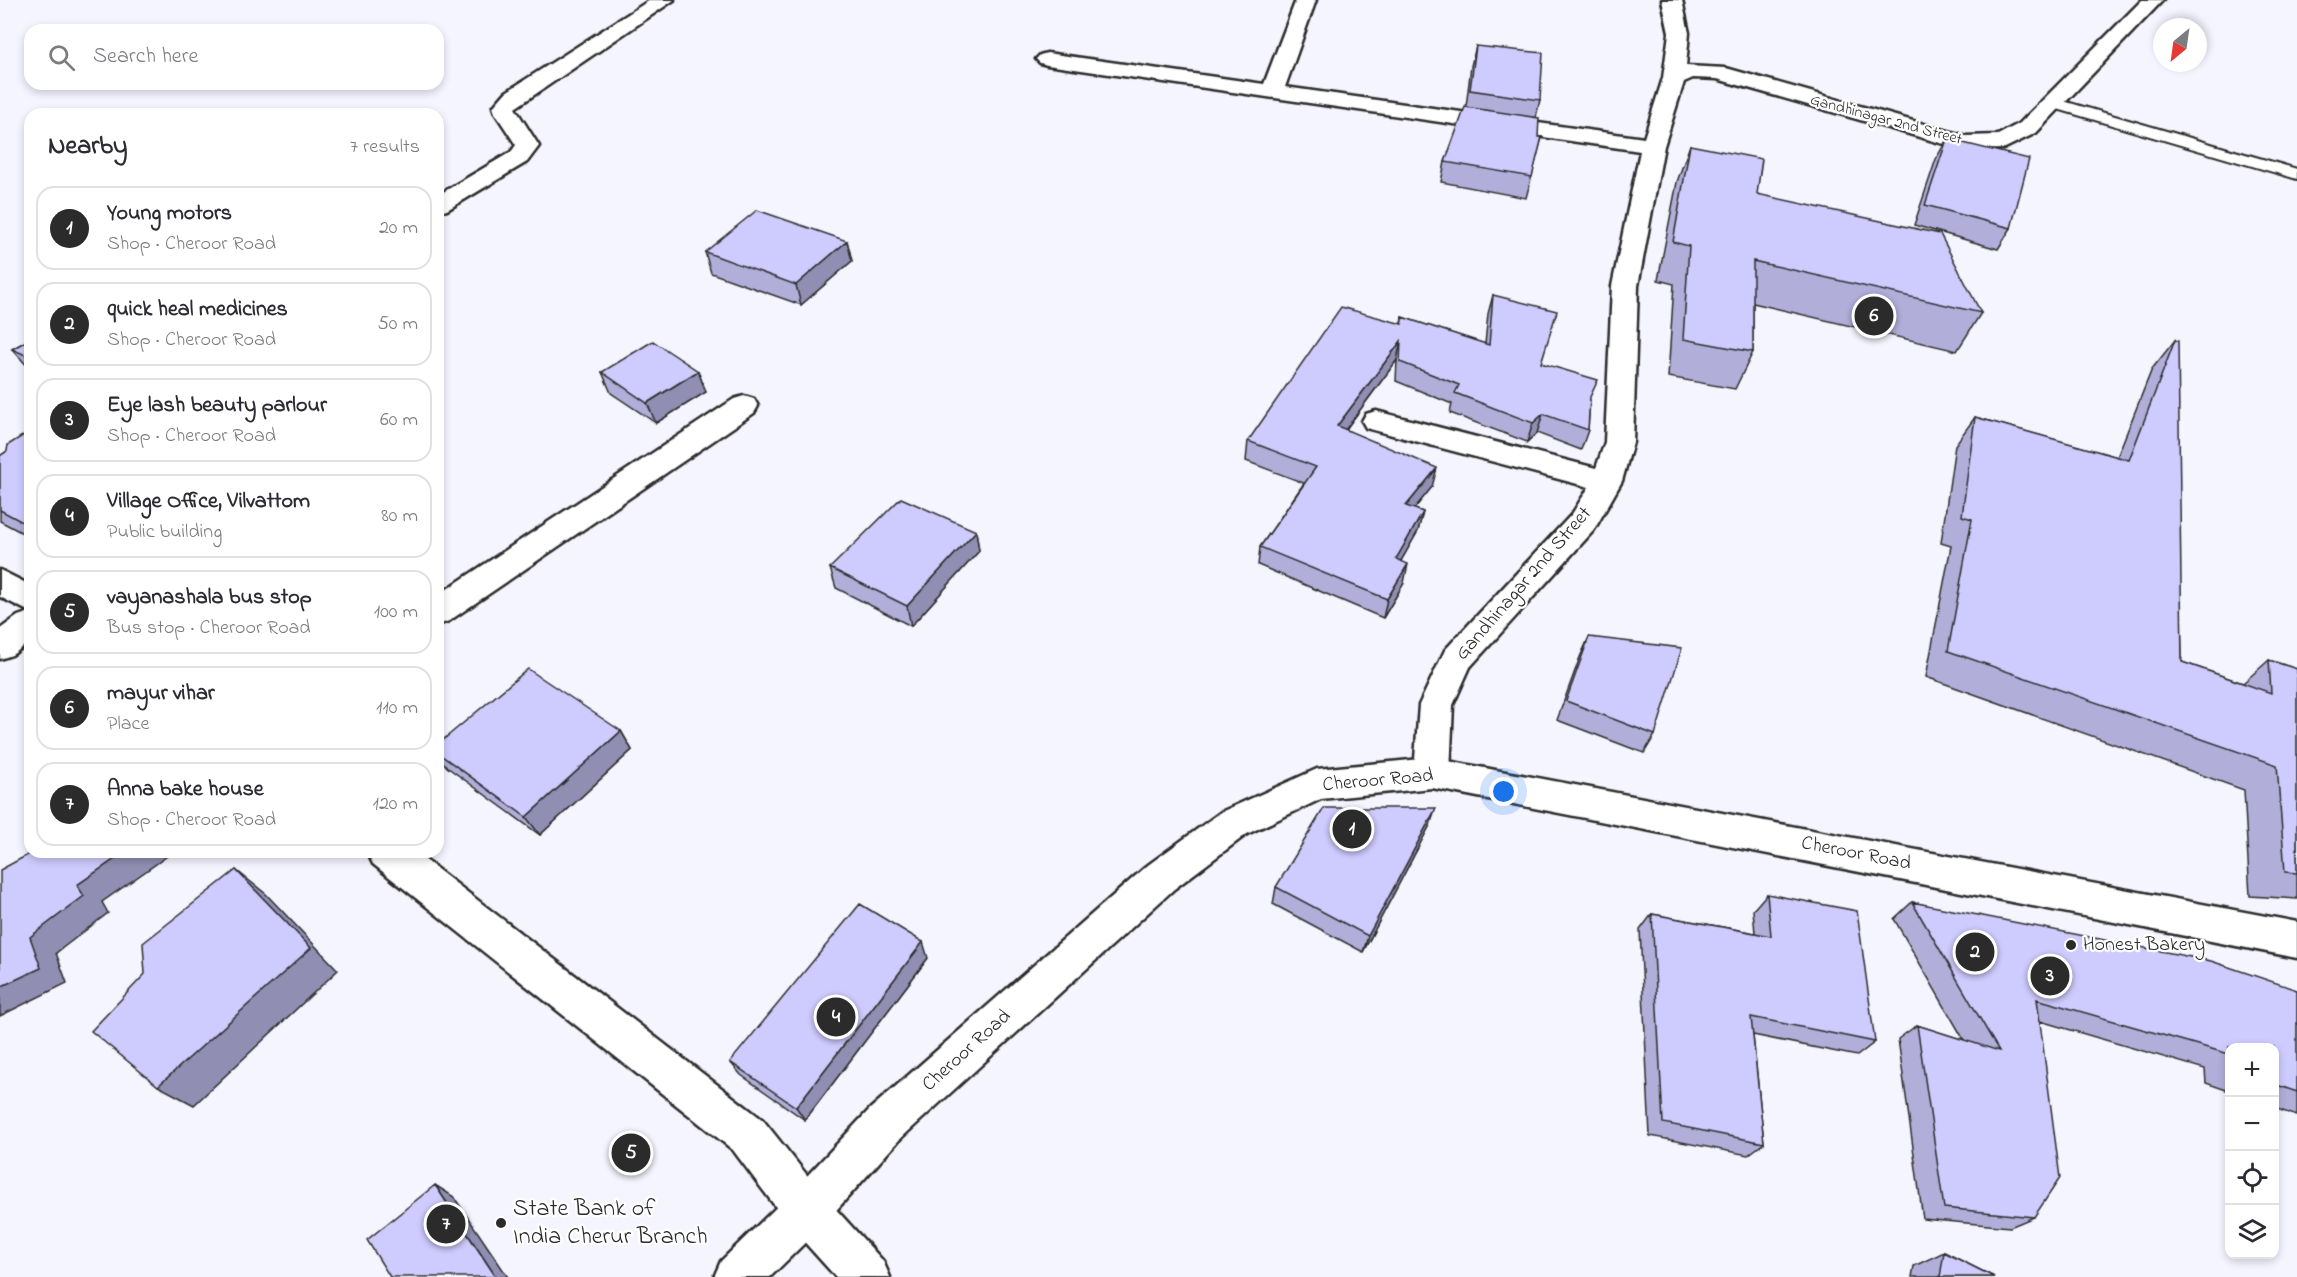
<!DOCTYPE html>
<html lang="en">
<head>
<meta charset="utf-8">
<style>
  :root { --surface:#fff; --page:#f2f2f3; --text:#2b2b33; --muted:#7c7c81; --line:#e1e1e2; --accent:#2b2b2b }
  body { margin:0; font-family:"Indie Flower",sans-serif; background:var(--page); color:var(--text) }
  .controls { position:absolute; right:18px; bottom:18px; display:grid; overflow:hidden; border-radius:12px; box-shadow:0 3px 9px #0003 }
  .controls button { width:54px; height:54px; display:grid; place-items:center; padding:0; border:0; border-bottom:2px solid var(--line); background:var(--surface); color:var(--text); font:30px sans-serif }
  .compass { position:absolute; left:2153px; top:18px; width:54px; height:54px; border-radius:50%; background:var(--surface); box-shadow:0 3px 9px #0003; rotate:209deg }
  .you { position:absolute; left:1504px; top:792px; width:21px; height:21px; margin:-15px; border:4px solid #fff; border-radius:50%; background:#1a73e8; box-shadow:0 0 0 9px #1a73e833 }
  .badge { display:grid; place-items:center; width:39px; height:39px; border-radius:50%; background:var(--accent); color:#fff; font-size:20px; font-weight:700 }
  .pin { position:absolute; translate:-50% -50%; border:3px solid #fff; box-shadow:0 2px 6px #0006 }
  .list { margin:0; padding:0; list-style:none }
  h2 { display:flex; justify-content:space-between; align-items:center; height:78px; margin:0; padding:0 24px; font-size:26px }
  h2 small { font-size:20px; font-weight:400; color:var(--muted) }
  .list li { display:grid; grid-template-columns:39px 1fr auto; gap:18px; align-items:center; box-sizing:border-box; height:84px; margin:0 12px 12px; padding:0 12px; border:2px solid var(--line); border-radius:18px }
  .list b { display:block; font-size:22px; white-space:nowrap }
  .list p { margin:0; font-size:20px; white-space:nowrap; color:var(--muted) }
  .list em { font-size:20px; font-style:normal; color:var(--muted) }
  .icon { flex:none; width:33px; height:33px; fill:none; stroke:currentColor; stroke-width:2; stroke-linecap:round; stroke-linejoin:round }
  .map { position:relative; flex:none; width:2297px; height:1277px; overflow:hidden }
  .search { position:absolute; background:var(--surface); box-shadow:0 3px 9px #0003; left:24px; top:24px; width:420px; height:66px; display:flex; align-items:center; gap:15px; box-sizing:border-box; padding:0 21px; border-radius:18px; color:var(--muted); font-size:22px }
  .panel { position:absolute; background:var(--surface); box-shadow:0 3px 9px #0003; left:24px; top:108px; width:420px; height:750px; border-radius:18px }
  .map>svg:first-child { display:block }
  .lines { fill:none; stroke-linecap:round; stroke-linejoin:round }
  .lane-casing { stroke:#2b2b2b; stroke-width:4 }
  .street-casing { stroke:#2b2b2b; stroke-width:5 }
  .secondary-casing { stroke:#2b2b2b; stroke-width:5 }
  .lane { fill:#fff; fill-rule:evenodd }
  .street { fill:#fff; fill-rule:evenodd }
  .secondary { fill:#fff; fill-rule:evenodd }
  .wall { fill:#b1afda; stroke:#2b2b2b; stroke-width:1.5 }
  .shaded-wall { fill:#908eb2; stroke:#2b2b2b; stroke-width:1.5 }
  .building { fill:#cecbfe; stroke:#2b2b2b; stroke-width:1.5 }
  .poi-dot { fill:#2b2b2b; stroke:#fff; stroke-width:2 }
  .labels { text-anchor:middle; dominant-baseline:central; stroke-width:4.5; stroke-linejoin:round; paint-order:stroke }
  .far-street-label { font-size:16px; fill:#2b2b2b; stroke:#fff }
  .street-label { font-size:20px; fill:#2b2b2b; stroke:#fff }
  .poi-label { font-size:20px; fill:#2b2b2b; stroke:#fff; text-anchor:start }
  .near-poi-label { font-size:24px; fill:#2b2b2b; stroke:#fff; text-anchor:start }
</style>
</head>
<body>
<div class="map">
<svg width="2297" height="1277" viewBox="0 0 2297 1277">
  <rect width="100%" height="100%" fill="#f5f5ff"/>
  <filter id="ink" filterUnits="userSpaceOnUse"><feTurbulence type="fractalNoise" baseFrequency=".0167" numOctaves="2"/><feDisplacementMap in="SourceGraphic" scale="12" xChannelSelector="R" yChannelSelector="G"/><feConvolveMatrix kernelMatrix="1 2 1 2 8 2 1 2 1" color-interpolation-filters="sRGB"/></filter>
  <g filter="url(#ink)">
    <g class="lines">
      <g class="lane-casing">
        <path id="lane" d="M2053,98l244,71v10l-250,-73 -2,-3 2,-3z"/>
      </g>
      <g class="street-casing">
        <path id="street" d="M650,0h24l-159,108 24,38 -12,16 -80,48 -9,2v-17l73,-43 5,-7 -21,-32 -2,-6 13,-15z
          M1296,0h20l-31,87 359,51 19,-60 6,-45 -7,-33h20l7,33 -3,33 40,2 240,68 32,-1 22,-12 122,-123h21l-127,133 -33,16 -38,1 -248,-71 -24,-1 -9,4 -20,64 -26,140 -5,156 -11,39 -28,49 -124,137 -17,38 -3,68 -5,11 -13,4 -13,-4 -5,-11 5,-68 26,-55 127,-136 17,-27 -223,-59 -4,-7 4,-7 10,-3 220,57 9,-26 7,-156 28,-135 -593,-86 -7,-2 -4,-4 4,-4 7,-2 217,31z
          M744,396l10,3 4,7 -4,7 -305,208 -11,4v-30l296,-196z
          M0,570l30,15v57l-18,13 -12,4v-30l18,-13 12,-4 -30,-15z
          M367,852h48l348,268 59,74 61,67 7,16h-54l-46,-51 -57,-76 -360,-286z"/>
      </g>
      <g class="secondary-casing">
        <path id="secondary" d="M1432,758l865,164v36l-865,-170 -111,11 -74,35 -73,55 -274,250 -78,87 -52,51h-56l7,-16 69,-67 80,-85 278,-244 73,-53 96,-43z"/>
      </g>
      <use href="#lane" class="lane"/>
      <use href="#street" class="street"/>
      <use href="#secondary" class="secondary"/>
    </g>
    <path class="wall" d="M1476,46l64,54 -4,17 2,20h4l-16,61 -85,-16 4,-20 21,-55 5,-41z
      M1947,139l64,89 -13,21 -84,-24 22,-66z
      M1690,145l67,49 224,119 -24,38 -204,-48v49l-18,37 -67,-12 6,-93 -16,-4 19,-98z
      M847,241l5,20 -51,44 -90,-32 -6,-21z
      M1493,295l48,68 49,37 -2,30 -7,20 -44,-17 -10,9 -77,-29 2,-9 -56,-23 1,-21 -51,69 86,58 -18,22 9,3 -5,19 -17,30 3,22 -21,35 -125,-53 2,-18 44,-64 -58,-22 2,-20 153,-117 1,-7 83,27 3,-30z
      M30,339v30l-18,-20z
      M2175,340l7,322 61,21 26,-23 28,9v230l-47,-3 -6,-106 -318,-113 25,-131 -10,-3 14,-98 20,-28 142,40 35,-88z
      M698,371l8,21 -50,31 -45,-30 -9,-21z
      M30,431v106l-30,-16v-65l7,-5z
      M976,531l3,20 -68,75 -75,-38 -6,-20z
      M1589,637l66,98 -11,18 -87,-33 23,-63z
      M621,731l11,19 -92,85 -93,-68 -9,-11v-12z
      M1430,825l-67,127 -90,-48 3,-17z
      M1767,894l108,148 -18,14 -104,-21 11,108 -16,12 -98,-19 -10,-206 12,-16 103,19 -2,-23z
      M1912,902l385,88v126l-23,-8v-61h-45v44l-23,-8 -1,-14 -165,-48 -6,196 -24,10 -87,-8 -25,-180 19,-14 47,15 -70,-121z
      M928,958l-123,162 -64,-45 -11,-13z
      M1944,1252l50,25h-82l2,-11z"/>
    <path class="shaded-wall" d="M847,241l5,20 -51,44 -5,-20z
      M1401,341l-4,19 -63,85 3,-19z
      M698,371l8,21 -50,31 -9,-20z
      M1543,414l-6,19 -10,9 6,-19z
      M1437,468l-5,19 -31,38 5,-19z
      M1423,512l-5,19 -27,47 5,-19z
      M976,531l3,20 -68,75 -4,-20z
      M1408,564l-4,19 -21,35 4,-19z
      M621,731l11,19 -92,85 -14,-18z
      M1436,808l-6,17 -67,127 5,-16z
      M125,852h48l-71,50 6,11 -52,40 11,30 -67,33v-29l30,-50 47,-52z
      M236,870l30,24 72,76 -144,135 -36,-19z
      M923,942l5,16 -123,162 -9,-13z
      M435,1185l19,12 54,80h-12z"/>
    <path class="building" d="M1476,46l67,7 -3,47 -70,-10z
      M1465,107l74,11 -1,19h4l-10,40 -87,-15z
      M1947,139l82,20 -18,69 -86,-23z
      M1690,145l72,14 -5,35 183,40 41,79 -228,-52v91l-70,-13 6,-93 -16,-4z
      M757,210l90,31 -51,44 -91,-33z
      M1493,295l64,16 -16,52 57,17 -8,17 -2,33 -45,-16 -10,9 -78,-30 4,-8 -59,-23 1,-21 -64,85 100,42 -31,38 17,6 -27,47 12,5 -21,35 -127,-52 56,-80 -68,-26 93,-134 61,17v-7l87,28z
      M30,339v18l-18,-8z
      M2175,340l3,1 4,321 89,31 -2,-33 28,9v204l-12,-1 -8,-107 -329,-114 24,-132 -10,-3 13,-99 154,43z
      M653,341l45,30 -51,32 -45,-31z
      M30,431v95l-30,-16v-54l7,-5 1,-6z
      M901,498l75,33 -69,75 -77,-38z
      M1589,637l93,11 -27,87 -89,-34z
      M528,669l93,62 -95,86 -88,-64v-9z
      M1324,808h112l-68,128 -92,-49z
      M33,852h92l-48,33 7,11 -54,41 11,31 -41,19v-117z
      M236,870l75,78 -153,138 -67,-55 54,-57 -2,-31z
      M1767,894l90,17 18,131 -124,-25 13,126 -101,-20 -11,-209 119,22z
      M1912,902l299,59 86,29v102l-23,-8v-37h-45v7l-192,-55 23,179 -26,39 -90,-9 -27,-183 82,26z
      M860,904l63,38 -127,165 -66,-45z
      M435,1185l61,92h-106l-23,-37z
      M1944,1252l50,25h-54z"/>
  </g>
  <g class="poi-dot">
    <circle cx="2071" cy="945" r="6"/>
    <circle cx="501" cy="1223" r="6"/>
  </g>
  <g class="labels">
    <g class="far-street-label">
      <text transform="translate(1886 120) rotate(15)">Gandhinagar 2nd Street</text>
    </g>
    <g class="street-label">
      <text transform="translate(1524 584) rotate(-49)">Gandhinagar 2nd Street</text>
      <text transform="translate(1378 781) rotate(-5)">Cheroor Road</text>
      <text transform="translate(1856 854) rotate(11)">Cheroor Road</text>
      <text transform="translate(967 1051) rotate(-42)">Cheroor Road</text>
    </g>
    <g class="poi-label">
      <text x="2083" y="945">Honest Bakery</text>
    </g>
    <g class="near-poi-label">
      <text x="513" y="1209">State Bank of<tspan x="513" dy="28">India Cherur Branch</tspan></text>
    </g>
  </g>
</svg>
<div class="controls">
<button>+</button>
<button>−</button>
<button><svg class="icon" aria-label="locate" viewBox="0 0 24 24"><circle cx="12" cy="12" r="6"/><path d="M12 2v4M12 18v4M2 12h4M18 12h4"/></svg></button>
<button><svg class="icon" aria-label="layers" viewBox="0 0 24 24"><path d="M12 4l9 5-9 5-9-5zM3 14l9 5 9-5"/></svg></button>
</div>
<svg class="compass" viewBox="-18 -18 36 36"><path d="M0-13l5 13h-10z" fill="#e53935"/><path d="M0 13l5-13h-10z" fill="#7c7c81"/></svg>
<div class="you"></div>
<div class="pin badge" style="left:1352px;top:829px">1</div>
<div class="pin badge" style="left:1975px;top:952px">2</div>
<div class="pin badge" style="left:2050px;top:976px">3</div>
<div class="pin badge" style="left:836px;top:1017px">4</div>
<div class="pin badge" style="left:631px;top:1153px">5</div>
<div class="pin badge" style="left:1874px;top:316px">6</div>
<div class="pin badge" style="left:446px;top:1224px">7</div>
<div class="search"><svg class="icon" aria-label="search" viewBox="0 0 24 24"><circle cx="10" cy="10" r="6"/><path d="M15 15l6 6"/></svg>Search here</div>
<section class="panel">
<h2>Nearby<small>7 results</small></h2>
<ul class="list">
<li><span class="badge">1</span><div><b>Young motors</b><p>Shop · Cheroor Road</p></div><em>20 m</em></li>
<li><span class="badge">2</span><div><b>quick heal medicines</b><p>Shop · Cheroor Road</p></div><em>50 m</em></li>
<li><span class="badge">3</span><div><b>Eye lash beauty parlour</b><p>Shop · Cheroor Road</p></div><em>60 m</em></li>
<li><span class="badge">4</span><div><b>Village Office, Vilvattom</b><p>Public building</p></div><em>80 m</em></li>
<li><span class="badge">5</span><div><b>vayanashala bus stop</b><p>Bus stop · Cheroor Road</p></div><em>100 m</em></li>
<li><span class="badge">6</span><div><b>mayur vihar</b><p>Place</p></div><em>110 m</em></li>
<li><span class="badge">7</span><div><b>Anna bake house</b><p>Shop · Cheroor Road</p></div><em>120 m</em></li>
</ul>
</section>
</div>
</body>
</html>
